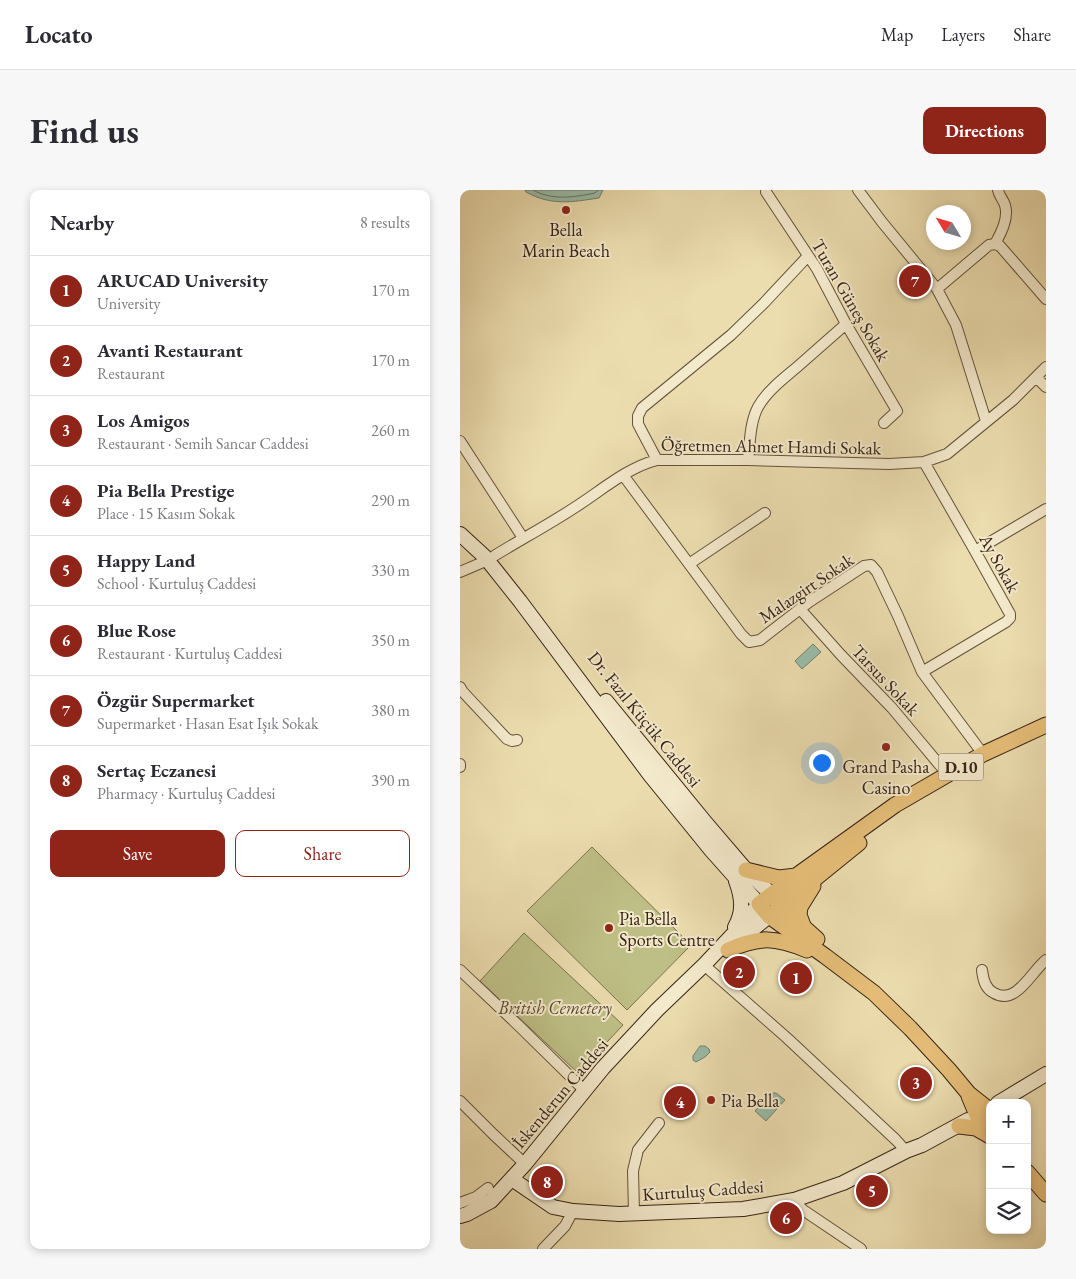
<!DOCTYPE html>
<html lang="en">
<head>
<meta charset="utf-8">
<style>
  :root { --surface:#fff; --page:#f7f7f7; --text:#2b2b33; --muted:#7c7c81; --line:#e1e1e2; --accent:#8f2418 }
  body { margin:0; font-family:"EB Garamond",serif; background:var(--page); color:var(--text) }
  .controls { position:absolute; right:15px; bottom:15px; display:grid; overflow:hidden; border-radius:10px; box-shadow:0 2px 8px #0003 }
  .controls button { width:45px; height:45px; display:grid; place-items:center; padding:0; border:0; border-bottom:1px solid var(--line); background:var(--surface); color:var(--text); font:25px sans-serif }
  .compass { position:absolute; left:466px; top:15px; width:45px; height:45px; border-radius:50%; background:var(--surface); box-shadow:0 2px 8px #0003; rotate:308deg }
  .you { position:absolute; left:361px; top:572px; width:18px; height:18px; margin:-12px; border:4px solid #fff; border-radius:50%; background:#1a73e8; box-shadow:0 0 0 8px #1a73e833 }
  .badge { display:grid; place-items:center; width:32px; height:32px; border-radius:50%; background:var(--accent); color:#fff; font-size:16px; font-weight:700 }
  .pin { position:absolute; translate:-50% -50%; border:2px solid #fff; box-shadow:0 1px 5px #0006 }
  .list { margin:0; padding:0; list-style:none }
  h2 { display:flex; justify-content:space-between; align-items:center; height:65px; margin:0; padding:0 20px; font-size:21px }
  h2 small { font-size:16px; font-weight:400; color:var(--muted) }
  .list li { display:grid; grid-template-columns:32px 1fr auto; gap:15px; align-items:center; box-sizing:border-box; height:70px; padding:0 20px; border-top:1px solid var(--line) }
  .list b { display:block; font-size:19px; white-space:nowrap }
  .list p { margin:0; font-size:16px; white-space:nowrap; color:var(--muted) }
  .list em { font-size:16px; font-style:normal; color:var(--muted) }
  .actions { display:flex; gap:10px; padding:15px 20px }
  .actions a { flex:1; padding:11px 0; border:1px solid var(--accent); border-radius:10px; text-align:center; font-size:18px; color:var(--accent) }
  .actions .main { background:var(--accent); color:#fff }
  .icon { flex:none; width:28px; height:28px; fill:none; stroke:currentColor; stroke-width:2; stroke-linecap:round; stroke-linejoin:round }
  .map { position:relative; flex:none; width:586px; height:1059px; overflow:hidden; border-radius:10px }
  header { display:flex; align-items:center; gap:30px; box-sizing:border-box; height:70px; padding:0 25px; background:var(--surface); border-bottom:1px solid var(--line) }
  header strong { font-size:24px }
  nav { display:flex; gap:28px; margin-inline-start:auto; font-size:18px }
  .intro { display:flex; align-items:center; justify-content:space-between; box-sizing:border-box; height:120px; padding:0 30px }
  h1 { margin:0; font-size:35px }
  .button { padding:12px 22px; border-radius:10px; background:var(--accent); color:#fff; font-size:18px; font-weight:700 }
  main { display:flex; gap:30px; padding:0 30px }
  aside { flex:1; background:var(--surface); border-radius:10px; box-shadow:0 2px 8px #0003 }
  .map>svg:first-child { display:block }
  .green { fill:#bebf86; stroke:#7a714e }
  .water { fill:#99bca8; stroke:#727f6e }
  .lines { fill:none; stroke-linecap:round; stroke-linejoin:round }
  .shore { stroke:#68705f; stroke-width:1 }
  .street-casing { stroke:#64523c; stroke-width:12 }
  .secondary-casing { stroke:#372316; stroke-width:16 }
  .primary-casing { stroke:#372316; stroke-width:17 }
  .street { stroke:#f3e9cb; stroke-width:10 }
  .secondary { stroke:#f3e9cb; stroke-width:14 }
  .primary { stroke:#e6be78; stroke-width:15 }
  .poi-dot { fill:#8f2418; stroke:#f3e9cb; stroke-width:2 }
  .labels { text-anchor:middle; dominant-baseline:central; stroke-width:4; stroke-linejoin:round; paint-order:stroke }
  .shield { fill:#f3e9cb; stroke:#6f5e4c; stroke-width:1 }
  .shield-label { font-size:16px; font-weight:bold; fill:#372316 }
  .poi-label { font-size:18px; fill:#372316; stroke:#f3e9cb }
  .street-label { font-size:18px; fill:#372316; stroke:#f3e9cb }
  .park-label { font-size:18px; font-style:italic; fill:#594a32; stroke:#f3e9cb }
</style>
</head>
<body>
<header>
<strong>Locato</strong>
<nav><a>Map</a><a>Layers</a><a>Share</a></nav>
</header>
<div class="intro"><h1>Find us</h1><a class="button">Directions</a></div>
<main>
<aside>
<h2>Nearby<small>8 results</small></h2>
<ul class="list">
<li><span class="badge">1</span><div><b>ARUCAD University</b><p>University</p></div><em>170 m</em></li>
<li><span class="badge">2</span><div><b>Avanti Restaurant</b><p>Restaurant</p></div><em>170 m</em></li>
<li><span class="badge">3</span><div><b>Los Amigos</b><p>Restaurant · Semih Sancar Caddesi</p></div><em>260 m</em></li>
<li><span class="badge">4</span><div><b>Pia Bella Prestige</b><p>Place · 15 Kasım Sokak</p></div><em>290 m</em></li>
<li><span class="badge">5</span><div><b>Happy Land</b><p>School · Kurtuluş Caddesi</p></div><em>330 m</em></li>
<li><span class="badge">6</span><div><b>Blue Rose</b><p>Restaurant · Kurtuluş Caddesi</p></div><em>350 m</em></li>
<li><span class="badge">7</span><div><b>Özgür Supermarket</b><p>Supermarket · Hasan Esat Işık Sokak</p></div><em>380 m</em></li>
<li><span class="badge">8</span><div><b>Sertaç Eczanesi</b><p>Pharmacy · Kurtuluş Caddesi</p></div><em>390 m</em></li>
</ul>
<div class="actions"><a class="main">Save</a><a>Share</a></div>
</aside>
<div class="map">
<svg width="586" height="1059" viewBox="0 0 586 1059">
  <rect width="100%" height="100%" fill="#ecddaf"/>
  <filter id="stains"><feTurbulence type="fractalNoise" baseFrequency=".004" numOctaves="4"/><feColorMatrix values="0 0 0 0 .2 0 0 0 0 .09 0 0 0 0 .02 0 0 0 .5 -.17"/></filter>
  <radialGradient id="worn" r=".72"><stop offset=".6" stop-color="#630" stop-opacity="0"/><stop offset="1" stop-color="#630" stop-opacity=".3"/></radialGradient>
  <path class="green" d="M132,657l99,98 -64,65 -100,-99z
    M64,743l99,92 -45,48 -98,-92z"/>
  <path class="water" d="M65,0h78l-4,8c-27,4 -48,8 -73,-6z
    M353,454l8,8 -19,17 -7,-8z
    M240,856h5l4,3 1,3 -5,5 -9,5 -3,-2v-4z
    M312,903h4l9,7 -19,21 -11,-10z"/>
  <g class="lines">
    <path class="shore" d="M73,0c19,11 42,7 62,3l3,-3"/>
    <g class="street-casing">
      <path id="street" d="M398,0l24,32 55,67 19,36 30,96
        M306,2l51,77 29,55 51,87 -13,12
        M535,54l5,2 46,53
        M535,54c6,-11 14,-26 10,-39 -2,-6 -6,-9 -7,-15
        M477,99l52,-44 6,-1
        M576,187l10,10
        M0,251l63,97
        M197,270l-19,-36v-8l4,-8 89,-73 33,-32 44,-47
        M288,270c2,-18 2,-38 10,-53 9,-16 25,-28 38,-39 17,-15 33,-29 50,-44
        M163,285l118,159 8,8 11,-2 49,-38 55,-36 7,-1 6,7 21,44 24,56 61,82
        M515,361l71,-42
        M34,366c26,-16 54,-31 80,-48 27,-17 52,-40 83,-48h91l141,4 35,-2 23,-8 66,-54 33,-33
        M229,374l76,-51
        M0,382l28,-12
        M340,419l41,46 51,53 56,67
        M462,482l84,-50 4,-4v-4l-35,-63 -51,-89
        M0,497l3,5 44,47 5,2 5,-1
        M0,574v3
        M244,775l83,73 109,102 10,11
        M0,780l59,56 65,64
        M522,780c1,9 3,19 12,23 22,13 37,-21 52,-33
        M0,911l33,33 32,30
        M334,1010l9,10 58,39
        M0,1013l16,-6 12,-9
        M174,1023l-1,-42 5,-21 21,-27
        M83,1059l22,-23 8,-15"/>
    </g>
    <g class="secondary-casing">
      <path id="secondary" d="M0,344l25,23 35,44 130,174 61,75 48,54 -21,25 -34,36 -47,45 -54,58 -78,96 -34,37 -24,13 -7,2
        M146,511l99,121 41,48 25,24
        M275,737c9,-15 7,-30 1,-46
        M271,757l38,-31
        M538,913l48,-29
        M52,989l41,28 20,4 46,3 124,-5 51,-9 49,-17 63,-32 16,-6 46,-25"/>
    </g>
    <g class="primary-casing">
      <path id="primary" d="M286,680l33,8 17,-2
        M316,710l14,15 27,24
        M309,726l90,-73
        M344,738l-5,-13 1,-8 13,-21
        M268,760c32,-14 47,-13 79,0
        M509,906l8,19 13,14
        M530,922l-2,-3 -19,-15 -20,-24 -39,-42 -36,-35 -49,-37 -56,-40 -10,-12 37,-28 99,-71 88,-51 63,-29
        M499,936l17,2 14,8
        M567,982l19,22"/>
    </g>
    <use href="#street" class="street"/>
    <use href="#secondary" class="secondary"/>
    <use href="#primary" class="primary"/>
  </g>
  <g class="poi-dot">
    <circle cx="106" cy="20" r="5"/>
    <circle cx="426" cy="557" r="5"/>
    <circle cx="149" cy="738" r="5"/>
    <circle cx="251" cy="910" r="5"/>
  </g>
  <g class="labels">
    <rect class="shield" x="478.5" y="563.5" width="45" height="27" rx="4"/>
    <g class="shield-label">
      <text x="501" y="577">D.10</text>
    </g>
    <g class="poi-label">
      <text x="106" y="39">Bella<tspan x="106" dy="21">Marin Beach</tspan></text>
      <text x="426" y="576">Grand Pasha<tspan x="426" dy="21">Casino</tspan></text>
      <text x="159" y="728" text-anchor="start">Pia Bella<tspan x="159" dy="21">Sports Centre</tspan></text>
      <text x="261" y="910" text-anchor="start">Pia Bella</text>
    </g>
    <g class="street-label">
      <text transform="translate(391 110) rotate(60)">Turan Güneş Sokak</text>
      <text transform="translate(311 256) rotate(1)">Öğretmen Ahmet Hamdi Sokak</text>
      <text transform="translate(540 373) rotate(61)">Ay Sokak</text>
      <text transform="translate(346 398) rotate(-34)">Malazgirt Sokak</text>
      <text transform="translate(426 490) rotate(47)">Tarsus Sokak</text>
      <text transform="translate(185 529) rotate(51)">Dr. Fazıl Küçük Caddesi</text>
      <text transform="translate(100 903) rotate(-50)">İskenderun Caddesi</text>
      <text transform="translate(243 1000) rotate(-4)">Kurtuluş Caddesi</text>
    </g>
    <g class="park-label">
      <text x="95" y="817">British Cemetery</text>
    </g>
  </g>
  <rect width="100%" height="100%" filter="url(#stains)"/>
  <rect width="100%" height="100%" fill="url(#worn)"/>
</svg>
<div class="controls">
<button>+</button>
<button>−</button>
<button><svg class="icon" aria-label="layers" viewBox="0 0 24 24"><path d="M12 4l9 5-9 5-9-5zM3 14l9 5 9-5"/></svg></button>
</div>
<svg class="compass" viewBox="-18 -18 36 36"><path d="M0-13l5 13h-10z" fill="#e53935"/><path d="M0 13l5-13h-10z" fill="#7c7c81"/></svg>
<div class="you"></div>
<div class="pin badge" style="left:336px;top:788px">1</div>
<div class="pin badge" style="left:279px;top:782px">2</div>
<div class="pin badge" style="left:456px;top:893px">3</div>
<div class="pin badge" style="left:220px;top:912px">4</div>
<div class="pin badge" style="left:412px;top:1001px">5</div>
<div class="pin badge" style="left:326px;top:1028px">6</div>
<div class="pin badge" style="left:455px;top:91px">7</div>
<div class="pin badge" style="left:87px;top:992px">8</div>
</div>
</main>
</body>
</html>
